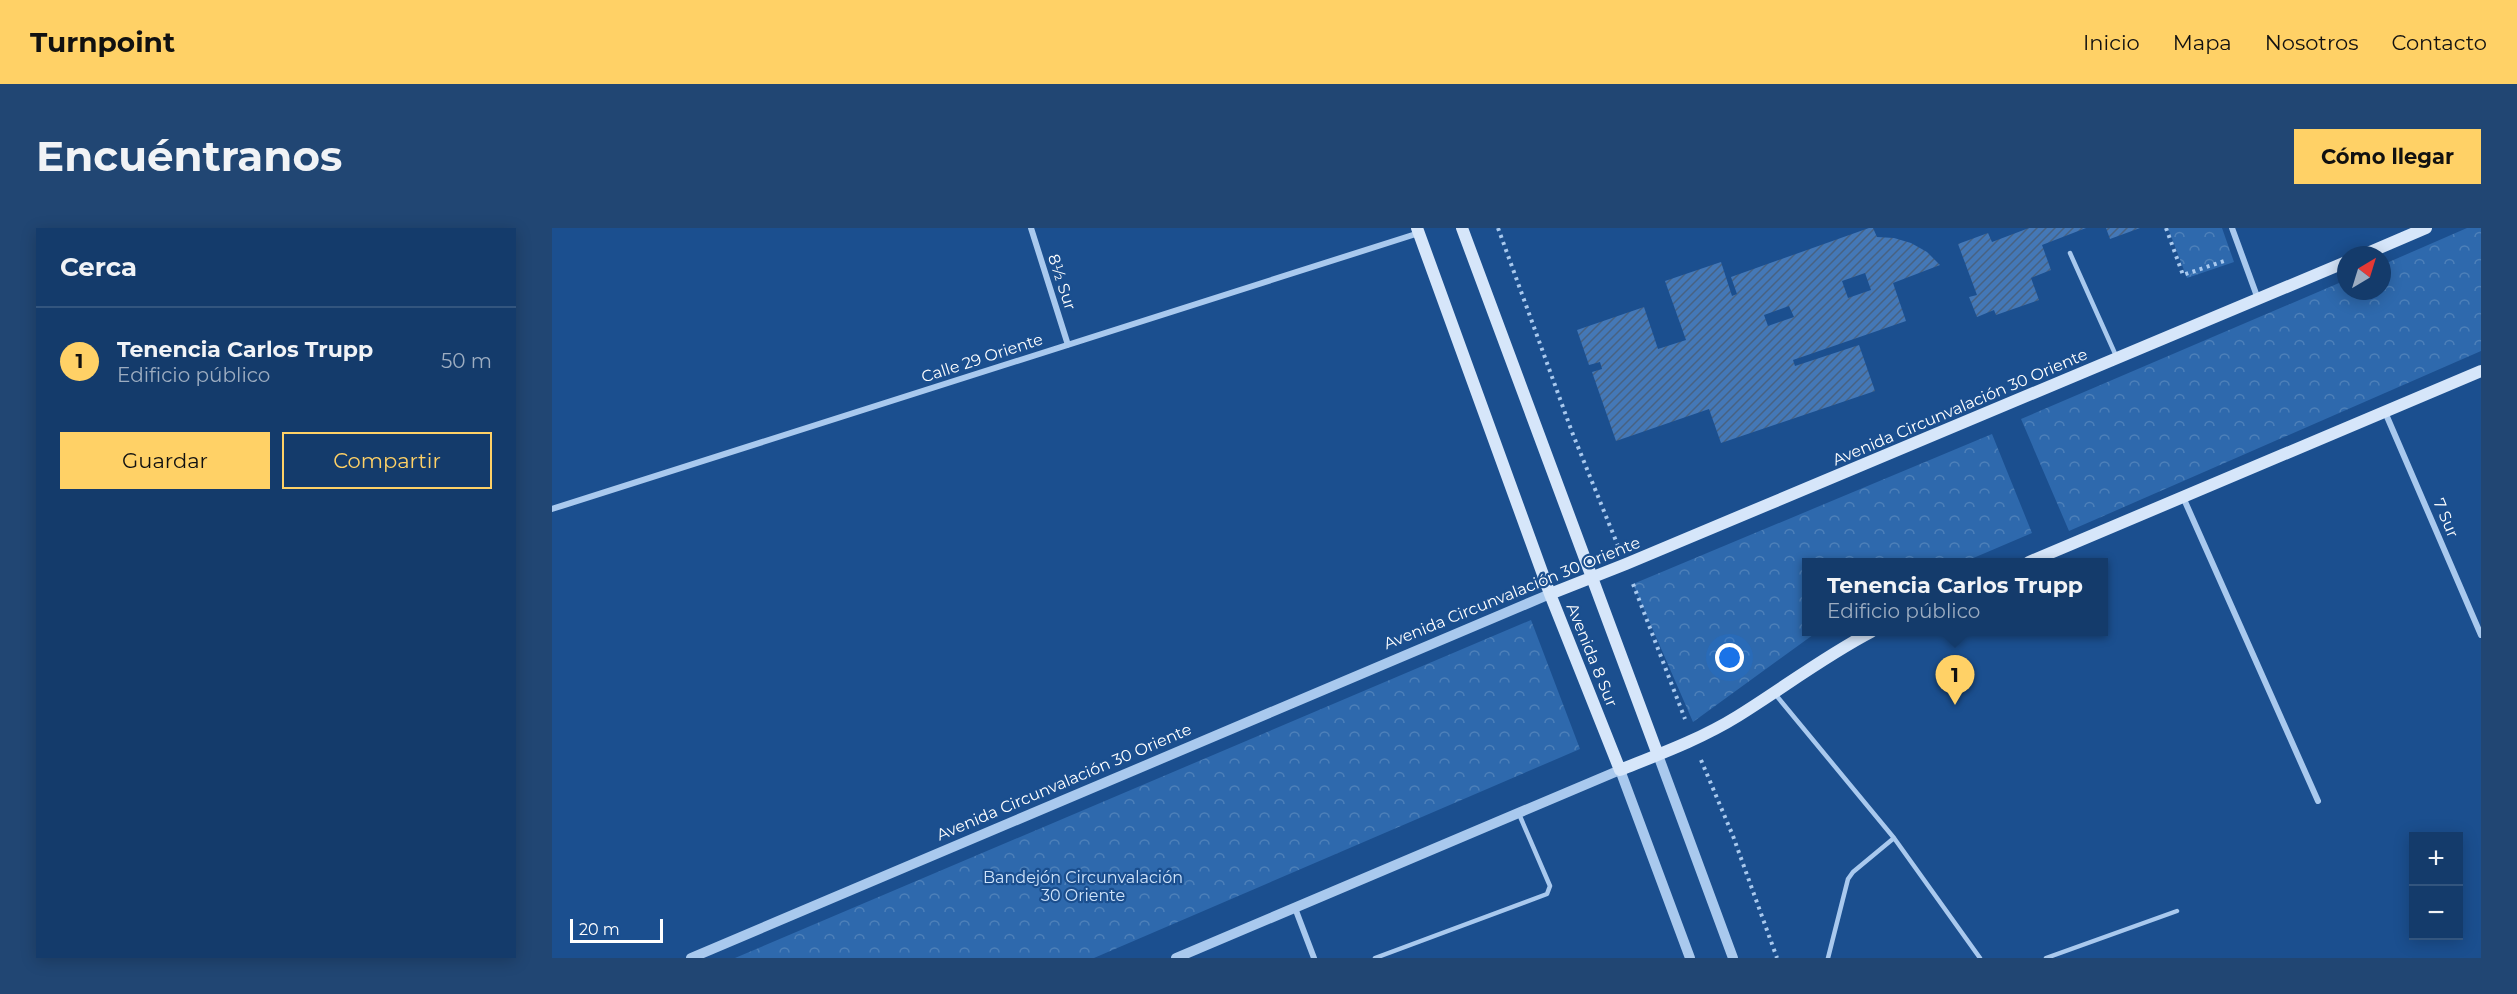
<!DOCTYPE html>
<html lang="es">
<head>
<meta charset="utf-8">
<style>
  :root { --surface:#143b6b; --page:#214673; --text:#f1f3f6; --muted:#9dadc1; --line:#33557e; --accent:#ffd166 }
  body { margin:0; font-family:Montserrat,sans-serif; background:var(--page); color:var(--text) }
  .controls { position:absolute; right:18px; bottom:18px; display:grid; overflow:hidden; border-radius:0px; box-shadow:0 3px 15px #0003 }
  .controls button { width:54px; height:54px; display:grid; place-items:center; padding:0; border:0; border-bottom:2px solid var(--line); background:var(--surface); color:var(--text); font:30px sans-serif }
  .compass { position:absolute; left:1785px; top:18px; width:54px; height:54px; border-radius:50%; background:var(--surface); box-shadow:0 3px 15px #0003; rotate:38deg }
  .scale { position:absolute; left:18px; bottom:15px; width:93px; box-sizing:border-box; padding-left:6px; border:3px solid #fff; border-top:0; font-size:16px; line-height:21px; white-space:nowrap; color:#fff; -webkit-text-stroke:4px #1b4f8f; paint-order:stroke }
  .you { position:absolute; left:1178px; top:430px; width:21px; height:21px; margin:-15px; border:4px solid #fff; border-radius:50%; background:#1a73e8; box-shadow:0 0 0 9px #1a73e833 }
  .badge { display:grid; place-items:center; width:39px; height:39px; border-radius:50%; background:var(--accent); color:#111; font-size:20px; font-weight:700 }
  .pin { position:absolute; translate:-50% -50px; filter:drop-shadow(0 2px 3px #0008) }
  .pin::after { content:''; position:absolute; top:32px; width:21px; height:18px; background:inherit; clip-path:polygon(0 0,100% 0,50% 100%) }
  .popup { position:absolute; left:1250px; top:330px; width:306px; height:78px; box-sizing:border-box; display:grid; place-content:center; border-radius:0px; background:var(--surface); filter:drop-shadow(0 2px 4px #0005); font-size:20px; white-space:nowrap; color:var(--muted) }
  .popup b { font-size:22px; color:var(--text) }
  .popup::after { content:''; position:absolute; left:50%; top:100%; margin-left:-12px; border:12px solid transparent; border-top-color:var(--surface) }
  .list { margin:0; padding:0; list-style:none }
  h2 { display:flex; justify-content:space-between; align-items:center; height:78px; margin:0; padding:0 24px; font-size:26px }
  h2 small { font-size:20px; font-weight:400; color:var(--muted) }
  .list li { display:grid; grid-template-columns:39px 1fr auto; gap:18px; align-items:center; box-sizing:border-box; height:108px; padding:0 24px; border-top:2px solid var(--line) }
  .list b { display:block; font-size:22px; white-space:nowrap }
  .list p { margin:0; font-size:20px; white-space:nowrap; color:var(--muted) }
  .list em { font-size:20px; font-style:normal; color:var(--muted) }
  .actions { display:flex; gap:12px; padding:18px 24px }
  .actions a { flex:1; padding:14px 0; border:2px solid var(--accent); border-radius:0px; text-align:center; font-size:21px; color:var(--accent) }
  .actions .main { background:var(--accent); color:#111 }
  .map { position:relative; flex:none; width:1929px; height:730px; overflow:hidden; border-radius:0px }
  header { display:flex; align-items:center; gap:36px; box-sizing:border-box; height:84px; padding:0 30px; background:var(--accent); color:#111 }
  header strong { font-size:28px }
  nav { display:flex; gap:33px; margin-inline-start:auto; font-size:21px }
  .intro { display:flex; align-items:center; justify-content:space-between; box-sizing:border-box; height:144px; padding:0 36px }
  h1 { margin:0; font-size:42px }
  .button { padding:15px 27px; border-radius:0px; background:var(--accent); color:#111; font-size:21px; font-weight:700 }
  main { display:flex; gap:36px; padding:0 36px }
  aside { flex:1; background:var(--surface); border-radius:0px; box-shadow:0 3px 15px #0003 }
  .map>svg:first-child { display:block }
  .park { fill:url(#park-crowns) }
  .building { fill:url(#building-hatch); fill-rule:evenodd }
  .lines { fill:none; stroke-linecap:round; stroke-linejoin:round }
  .path { stroke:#a9c9ee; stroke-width:4; stroke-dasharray:3 4.5; stroke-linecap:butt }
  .service { stroke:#a9c9ee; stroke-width:4.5 }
  .minor { stroke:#a9c9ee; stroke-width:6 }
  .tertiary { stroke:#a9c9ee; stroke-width:10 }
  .secondary { stroke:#d6e6fa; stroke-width:12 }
  .labels { text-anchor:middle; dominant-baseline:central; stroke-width:4.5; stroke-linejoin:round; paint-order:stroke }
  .street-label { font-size:16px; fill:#fff; stroke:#1b4f8f }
  .park-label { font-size:16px; fill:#cfe3fa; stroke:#1b4f8f }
</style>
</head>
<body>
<header>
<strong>Turnpoint</strong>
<nav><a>Inicio</a><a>Mapa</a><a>Nosotros</a><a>Contacto</a></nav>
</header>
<div class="intro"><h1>Encuéntranos</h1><a class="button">Cómo llegar</a></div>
<main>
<aside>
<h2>Cerca<small></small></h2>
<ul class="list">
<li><span class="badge">1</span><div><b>Tenencia Carlos Trupp</b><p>Edificio público</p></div><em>50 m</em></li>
</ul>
<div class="actions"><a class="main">Guardar</a><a>Compartir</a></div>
</aside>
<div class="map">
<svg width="1929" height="730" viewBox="0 0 1929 730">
  <defs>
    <pattern id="park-crowns" width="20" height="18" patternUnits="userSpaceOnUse" patternTransform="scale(1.5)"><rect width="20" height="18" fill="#2e69ad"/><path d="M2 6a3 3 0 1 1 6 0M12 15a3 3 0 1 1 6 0" fill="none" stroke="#4d80b9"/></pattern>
    <pattern id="building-hatch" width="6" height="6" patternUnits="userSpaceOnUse" patternTransform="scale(1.5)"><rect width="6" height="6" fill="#4478b7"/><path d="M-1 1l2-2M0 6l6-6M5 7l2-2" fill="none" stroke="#486282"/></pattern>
  </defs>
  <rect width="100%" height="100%" fill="#1b4f8f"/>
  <path class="park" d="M1616,0h54l12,34 -47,16z
    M1915,0h14v123l-412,180 -48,-112 325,-139v11h36v-26z
    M1440,206l40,99 -68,29h-158v70h11l-124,90 -60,-138z
    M979,392l49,129 -486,209h-359z"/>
  <path class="building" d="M1317,0h4l4,9 17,1 17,5 16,9 13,13 -47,18 13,38 -113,39 2,6 64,-21 16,46 -154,52 -12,-34 -93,32 -24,-69 10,-3 -2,-7 -11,3 -12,-35 67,-23 14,42 28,-9 -21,-59 56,-19 11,34 5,-2 -6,-17zM1313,45l6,17 -23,8 -6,-17zM1237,78l5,11 -26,9 -4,-11z
    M1477,0h57l-44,17 9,25 -20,8 8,22 -43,15 -2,-5 -17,7 -8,-20 8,-2 -19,-51 30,-11 4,9z
    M1554,0h34l-30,11z"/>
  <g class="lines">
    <path class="path" d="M946,0l74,204 46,114
      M1614,0l17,47 41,-14
      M1081,356l52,135
      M1149,532l32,76 44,122"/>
    <path class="service" d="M1518,25l47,105
      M1223,466l119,144
      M823,730l172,-64 3,-8 -31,-72
      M1276,730l20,-79 5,-7 41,-34 86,120
      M1494,730l131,-47"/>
    <path class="minor" d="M479,0l37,117
      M1680,0l26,71
      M1833,184l96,223
      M1631,269l135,304
      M0,281l867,-276
      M743,680l19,50"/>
    <path class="tertiary" d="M1106,527l75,203
      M139,730l859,-364
      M624,730l444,-188 70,188"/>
    <path class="secondary" d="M865,0l133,366 70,176c40,-16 81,-31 118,-54 45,-28 87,-60 133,-84
      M910,0l196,527
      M1811,27l63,-27
      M1477,334l452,-191
      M998,366l76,-30 720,-302"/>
  </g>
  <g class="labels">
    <g class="street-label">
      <text transform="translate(510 54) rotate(72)">8½ Sur</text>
      <text transform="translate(430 130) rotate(-18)">Calle 29 Oriente</text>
      <text transform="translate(1408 179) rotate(-23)">Avenida Circunvalación 30 Oriente</text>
      <text transform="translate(1894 290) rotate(67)">7 Sur</text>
      <text transform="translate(960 365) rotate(-22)">Avenida Circunvalación 30 Oriente</text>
      <text transform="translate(1040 427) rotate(68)">Avenida 8 Sur</text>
      <text transform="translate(512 554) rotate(-23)">Avenida Circunvalación 30 Oriente</text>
    </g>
    <g class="park-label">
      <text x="531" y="649">Bandejón Circunvalación<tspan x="531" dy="18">30 Oriente</tspan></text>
    </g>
  </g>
</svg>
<div class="controls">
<button>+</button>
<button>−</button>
</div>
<svg class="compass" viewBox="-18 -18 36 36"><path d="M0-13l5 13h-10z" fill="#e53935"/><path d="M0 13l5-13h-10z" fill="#9dadc1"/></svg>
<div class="scale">20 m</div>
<div class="you"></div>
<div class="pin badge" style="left:1403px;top:477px">1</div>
<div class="popup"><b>Tenencia Carlos Trupp</b>Edificio público</div>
</div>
</main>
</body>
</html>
